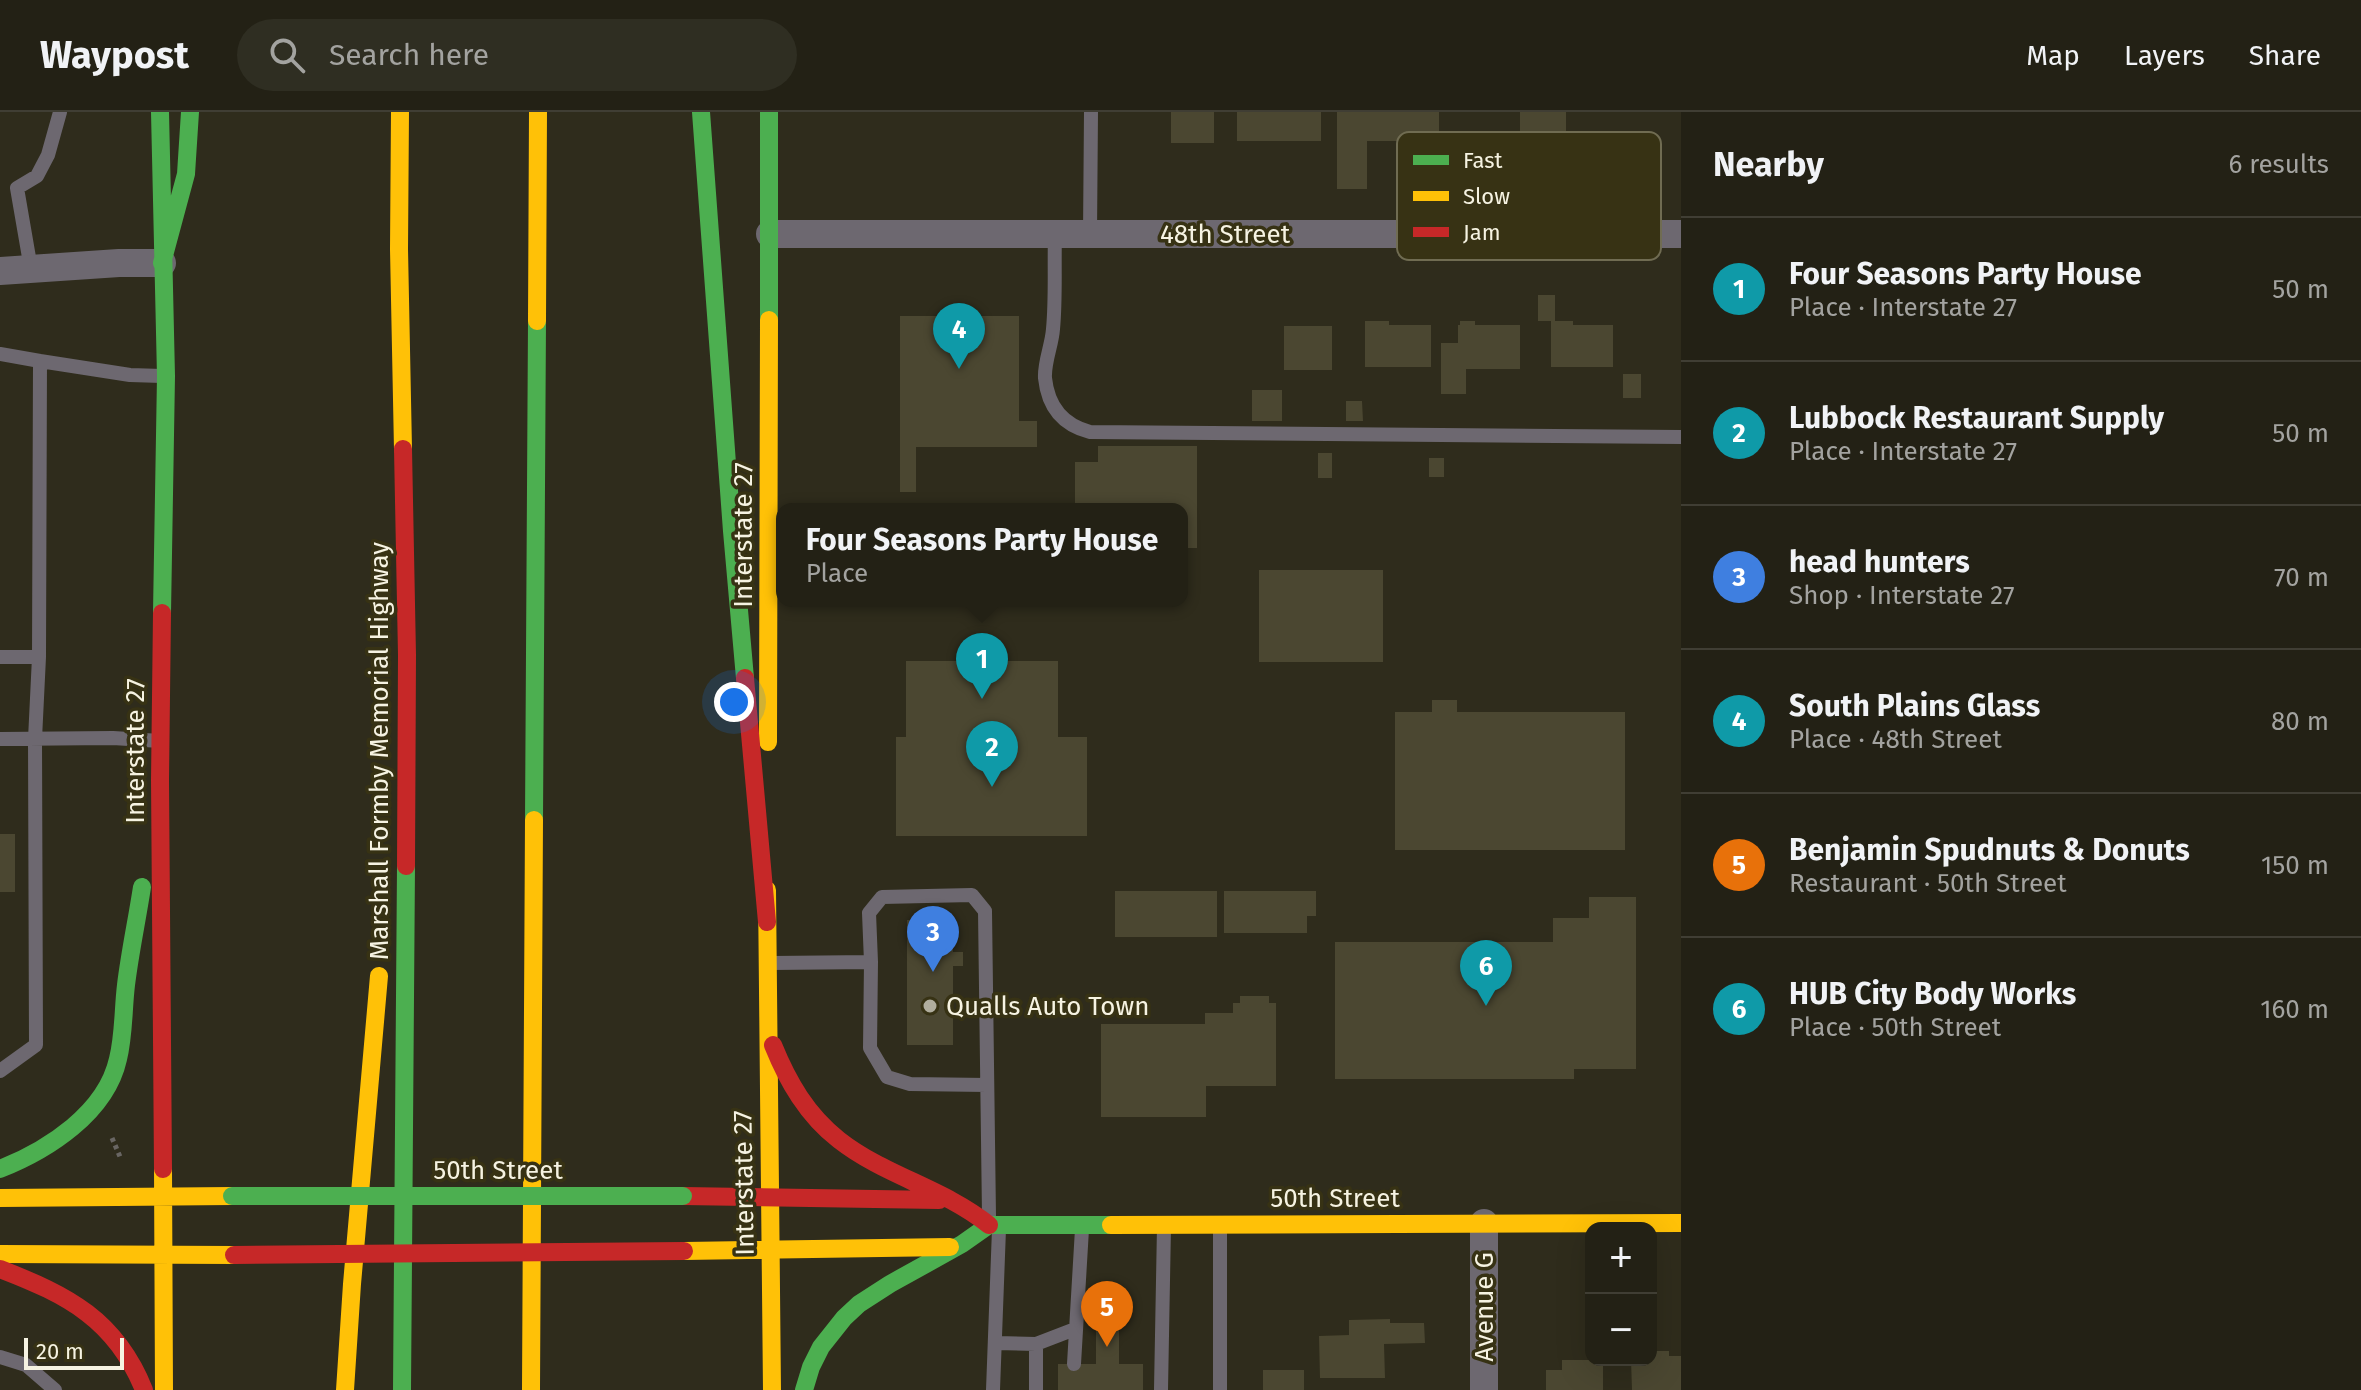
<!DOCTYPE html>
<html lang="en">
<head>
<meta charset="utf-8">
<style>
  :root { --surface:#232115; --page:#2f2e22; --text:#f1f3f6; --muted:#a3a3a0; --line:#403e34; --accent:#db2777 }
  body { margin:0; font-family:"Fira Sans",sans-serif; background:var(--page); color:var(--text) }
  .controls { position:absolute; right:24px; bottom:24px; display:grid; overflow:hidden; border-radius:16px; box-shadow:0 8px 32px #0002 }
  .controls button { width:72px; height:72px; display:grid; place-items:center; padding:0; border:0; border-bottom:2px solid var(--line); background:var(--surface); color:var(--text); font:40px sans-serif }
  .scale { position:absolute; left:24px; bottom:20px; width:100px; box-sizing:border-box; padding-left:8px; border:4px solid #f6f3e2; border-top:0; font-size:22px; line-height:28px; white-space:nowrap; color:#f6f3e2; -webkit-text-stroke:6px #373214; paint-order:stroke }
  .you { position:absolute; left:734px; top:590px; width:28px; height:28px; margin:-20px; border:6px solid #fff; border-radius:50%; background:#1a73e8; box-shadow:0 0 0 12px #1a73e833 }
  .badge { display:grid; place-items:center; width:52px; height:52px; border-radius:50%; background:var(--accent); color:#fff; font-size:26px; font-weight:700 }
  .pin { position:absolute; translate:-50% -66px; filter:drop-shadow(0 2px 4px #0008) }
  .pin::after { content:''; position:absolute; top:42px; width:28px; height:24px; background:inherit; clip-path:polygon(0 0,100% 0,50% 100%) }
  .popup { position:absolute; left:776px; top:391px; width:412px; height:104px; box-sizing:border-box; display:grid; place-content:center; border-radius:16px; background:var(--surface); filter:drop-shadow(0 2px 6px #0005); font-size:26px; white-space:nowrap; color:var(--muted) }
  .popup b { font-size:30px; color:var(--text) }
  .popup::after { content:''; position:absolute; left:50%; top:100%; margin-left:-16px; border:16px solid transparent; border-top-color:var(--surface) }
  .list { margin:0; padding:0; list-style:none }
  h2 { display:flex; justify-content:space-between; align-items:center; height:104px; margin:0; padding:0 32px; font-size:34px }
  h2 small { font-size:26px; font-weight:400; color:var(--muted) }
  .list li { display:grid; grid-template-columns:52px 1fr auto; gap:24px; align-items:center; box-sizing:border-box; height:144px; padding:0 32px; border-top:2px solid var(--line) }
  .list b { display:block; font-size:30px; white-space:nowrap }
  .list p { margin:0; font-size:26px; white-space:nowrap; color:var(--muted) }
  .list em { font-size:26px; font-style:normal; color:var(--muted) }
  .icon { flex:none; width:44px; height:44px; fill:none; stroke:currentColor; stroke-width:2; stroke-linecap:round; stroke-linejoin:round }
  .map { position:relative; flex:none; width:1681px; height:1278px; overflow:hidden }
  header { display:flex; align-items:center; gap:48px; box-sizing:border-box; height:112px; padding:0 40px; background:var(--surface); border-bottom:2px solid var(--line) }
  header strong { font-size:38px }
  nav { display:flex; gap:44px; margin-inline-start:auto; font-size:28px }
  .search { width:560px; height:72px; background:var(--page); display:flex; align-items:center; gap:20px; box-sizing:border-box; padding:0 28px; border-radius:44px; color:var(--muted); font-size:30px }
  main { display:flex }
  aside { flex:1; background:var(--surface) }
  .map>svg:first-child { display:block }
  .building { fill:#4b4731 }
  .lines { fill:none; stroke-linecap:round; stroke-linejoin:round }
  .path { stroke:#696663; stroke-width:5; stroke-dasharray:4 4; stroke-linecap:butt }
  .lane { stroke:#6d6870; stroke-width:14 }
  .street { stroke:#6d6870; stroke-width:28 }
  .fast { stroke:#4caf50; stroke-width:18 }
  .slow { stroke:#ffc107; stroke-width:18 }
  .jam { stroke:#c62828; stroke-width:18 }
  .fast-bridge { stroke:#4caf50; stroke-width:18 }
  .jam-bridge { stroke:#c62828; stroke-width:18 }
  .poi-dot { fill:#b0ad9d; stroke:#373214; stroke-width:3 }
  .labels { text-anchor:middle; dominant-baseline:central; stroke-width:7; stroke-linejoin:round; paint-order:stroke }
  .street-label { font-size:26px; fill:#f6f3e2; stroke:#373214 }
  .poi-label { font-size:26px; fill:#f6f3e2; stroke:#373214; text-anchor:start }
  .key { fill:#373214; stroke:#706c52; stroke-width:2 }
  .key-label { font-size:22px; fill:#f6f3e2 }
</style>
</head>
<body>
<header>
<strong>Waypost</strong>
<div class="search"><svg class="icon" aria-label="search" viewBox="0 0 24 24"><circle cx="10" cy="10" r="6"/><path d="M15 15l6 6"/></svg>Search here</div>
<nav><a>Map</a><a>Layers</a><a>Share</a></nav>
</header>
<main>
<div class="map">
<svg width="1681" height="1278" viewBox="0 0 1681 1278">
  <rect width="100%" height="100%" fill="#2f2c1c"/>
  <path class="building" d="M1171,0h43v31h-43z
    M1237,0h84v29h-84z
    M1337,0h102v29h-72v48h-30z
    M1520,0h46v31h-46z
    M1538,183h17v26h18v4h40v42h-62v-46h-13z
    M900,204h119v105h18v26h-121v45h-16z
    M1365,209h24v4h42v42h-66z
    M1460,209h15v4h45v44h-54v25h-25v-51h17v-18h2z
    M1284,214h48v44h-48z
    M1623,262h18v24h-18z
    M1252,278h30v31h-30z
    M1346,289h16l1,20h-17z
    M1098,334h99v102h-15v-39h-107v-47h23z
    M1318,341h14v25h-14z
    M1429,346h15v19h-15z
    M1259,458h124v92h-124z
    M963,533h18v16h77v76h29v99h-191v-99h10v-76h57z
    M1432,588h25v12h168v138h-230v-138h37z
    M0,722h15v58h-15z
    M1115,779h102v46h-102z
    M1224,779h92v25h-9v17h-83z
    M1589,785h47v172h-62v10h-239v-137h218v-24h36z
    M907,808h46v32h10v14h-10v79h-46z
    M1240,884h29v7h7v83h-70v31h-105v-93h104v-11h28v-10h7z
    M1390,1207v4h34l1,20 -41,1 1,34h-65l-1,-42 30,-1v-15z
    M1096,1217h23v35h24v26h-85v-26h38z
    M1651,1239h18v5h12v34h-49l-1,-30h20z
    M1562,1248h41v30h-57v-20h16z
    M1263,1258h41v20h-41z"/>
  <g class="lines">
    <path class="path" d="M112,1026l9,21"/>
    <path class="lane" d="M1055,122c-1,31 1,64 -2,95 -1,16 -9,33 -8,49 3,29 18,47 45,54l591,5
      M1090,122l1,-122
      M31,157l-14,-81 20,-12 11,-21 12,-43
      M0,242l40,7
      M0,545h39
      M0,627l113,-1 47,3
      M871,850l-1,86 17,29 23,7 77,1
      M772,851l99,-1 -2,-49 13,-16 90,-2 13,16 4,305
      M0,959l36,-26 -1,-306 4,-82 1,-296 90,14 32,1
      M1220,1114v164
      M996,1231l40,1
      M0,1245l26,8 29,25
      M1074,1252l8,-135
      M993,1278l6,-161
      M1036,1278v-46l39,-15
      M1161,1278l3,-164"/>
    <path class="street" d="M770,122h911
      M0,159l119,-8h43
      M1484,1111v167"/>
    <path class="fast" d="M160,0l6,264 -4,237
      M701,0l31,419 13,147
      M162,151l24,-89 4,-62
      M769,208v-208
      M534,708l3,-499
      M0,1057c48,-19 106,-56 118,-110 6,-24 5,-49 8,-74 4,-33 11,-65 16,-98
      M402,1278l4,-524
      M804,1278l7,-23 10,-20 23,-29 15,-14 31,-20 72,-40 27,-19h122"/>
    <path class="slow" d="M400,0l-1,137 4,200
      M537,209l1,-209
      M768,630l1,-422
      M767,778l5,500
      M163,1057l1,221
      M0,1086l232,-2
      M1111,1113l570,-2
      M684,1139l266,-4
      M0,1142l234,1
      M345,1278l7,-106 27,-308
      M531,1278l3,-570"/>
    <path class="jam" d="M403,337l4,206 -1,211
      M162,501l-2,167 3,389
      M745,566l22,244
      M773,933c15,37 34,70 66,95 46,36 104,48 150,85
      M683,1084l256,4
      M0,1157c68,26 116,51 144,121"/>
    <path class="fast-bridge" d="M232,1084h451"/>
    <path class="jam-bridge" d="M234,1143l450,-4"/>
  </g>
  <circle class="poi-dot" cx="930" cy="894" r="8"/>
  <g class="labels">
    <g class="street-label">
      <text x="1225" y="122">48th Street</text>
      <text transform="translate(743 423) rotate(-90)">Interstate 27</text>
      <text transform="translate(135 639) rotate(-90)">Interstate 27</text>
      <text transform="translate(379 639) rotate(-90)">Marshall Formby Memorial Highway</text>
      <text x="498" y="1058">50th Street</text>
      <text transform="translate(744 1071) rotate(-91)">Interstate 27</text>
      <text x="1335" y="1086">50th Street</text>
      <text transform="translate(1484 1195) rotate(-90)">Avenue G</text>
    </g>
    <g class="poi-label">
      <text x="946" y="894">Qualls Auto Town</text>
    </g>
  </g>
  <rect x="1397" y="20" width="264" height="128" rx="12" class="key"/>
  <rect x="1413" y="43" width="36" height="10" fill="#4caf50"/>
  <rect x="1413" y="79" width="36" height="10" fill="#ffc107"/>
  <rect x="1413" y="115" width="36" height="10" fill="#c62828"/>
  <g class="key-label">
    <text x="1463" y="56">Fast</text>
    <text x="1463" y="92">Slow</text>
    <text x="1463" y="128">Jam</text>
  </g>
</svg>
<div class="controls">
<button>+</button>
<button>−</button>
</div>
<div class="scale">20 m</div>
<div class="you"></div>
<div class="pin badge" style="left:982px;top:587px;background:#0f9aa8">1</div>
<div class="popup"><b>Four Seasons Party House</b>Place</div>
<div class="pin badge" style="left:992px;top:675px;background:#0f9aa8">2</div>
<div class="pin badge" style="left:933px;top:860px;background:#3f7fe0">3</div>
<div class="pin badge" style="left:959px;top:257px;background:#0f9aa8">4</div>
<div class="pin badge" style="left:1107px;top:1235px;background:#e8710a">5</div>
<div class="pin badge" style="left:1486px;top:894px;background:#0f9aa8">6</div>
</div>
<aside>
<h2>Nearby<small>6 results</small></h2>
<ul class="list">
<li><span class="badge" style="background:#0f9aa8">1</span><div><b>Four Seasons Party House</b><p>Place · Interstate 27</p></div><em>50 m</em></li>
<li><span class="badge" style="background:#0f9aa8">2</span><div><b>Lubbock Restaurant Supply</b><p>Place · Interstate 27</p></div><em>50 m</em></li>
<li><span class="badge" style="background:#3f7fe0">3</span><div><b>head hunters</b><p>Shop · Interstate 27</p></div><em>70 m</em></li>
<li><span class="badge" style="background:#0f9aa8">4</span><div><b>South Plains Glass</b><p>Place · 48th Street</p></div><em>80 m</em></li>
<li><span class="badge" style="background:#e8710a">5</span><div><b>Benjamin Spudnuts &amp; Donuts</b><p>Restaurant · 50th Street</p></div><em>150 m</em></li>
<li><span class="badge" style="background:#0f9aa8">6</span><div><b>HUB City Body Works</b><p>Place · 50th Street</p></div><em>160 m</em></li>
</ul>
</aside>
</main>
</body>
</html>
